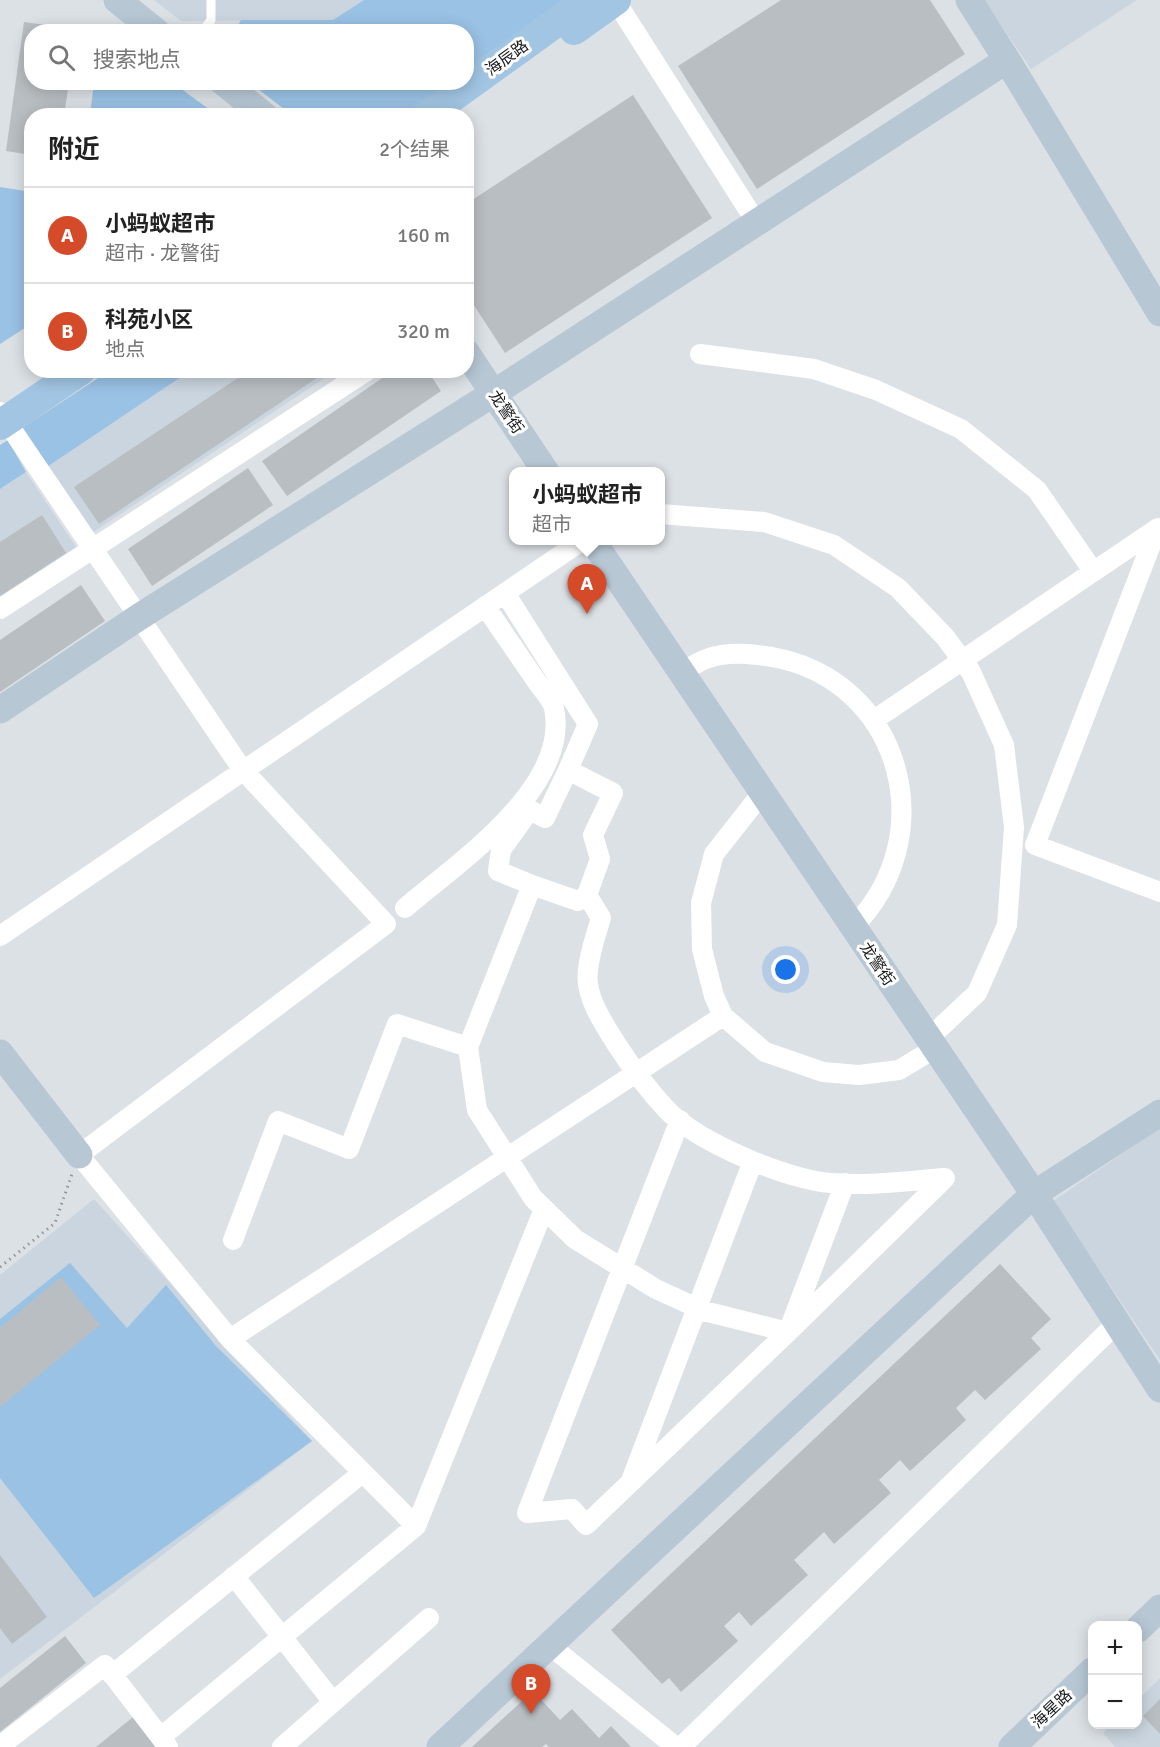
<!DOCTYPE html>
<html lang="zh">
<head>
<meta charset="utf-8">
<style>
  :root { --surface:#fff; --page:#f6f6f6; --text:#222; --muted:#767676; --line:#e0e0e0; --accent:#d54b2a }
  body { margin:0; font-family:Signika,"Noto Sans SC",sans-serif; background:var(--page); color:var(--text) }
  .controls { position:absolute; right:18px; bottom:18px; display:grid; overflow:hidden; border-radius:12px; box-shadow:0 3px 15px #0003 }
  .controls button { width:54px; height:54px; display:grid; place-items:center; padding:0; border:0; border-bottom:2px solid var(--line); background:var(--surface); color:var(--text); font:30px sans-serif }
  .you { position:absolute; left:786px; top:970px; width:21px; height:21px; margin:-15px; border:4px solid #fff; border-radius:50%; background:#1a73e8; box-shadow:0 0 0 9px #1a73e833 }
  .badge { display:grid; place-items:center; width:39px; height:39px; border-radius:50%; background:var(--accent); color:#fff; font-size:20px; font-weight:700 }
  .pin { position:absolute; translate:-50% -50px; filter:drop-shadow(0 2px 3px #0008) }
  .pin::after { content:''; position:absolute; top:32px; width:21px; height:18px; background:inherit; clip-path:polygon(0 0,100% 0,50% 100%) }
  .popup { position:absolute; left:509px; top:467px; width:156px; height:78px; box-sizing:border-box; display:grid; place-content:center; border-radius:12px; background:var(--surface); filter:drop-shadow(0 2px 4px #0005); font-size:20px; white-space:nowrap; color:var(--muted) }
  .popup b { font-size:22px; color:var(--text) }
  .popup::after { content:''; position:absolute; left:50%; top:100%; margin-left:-12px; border:12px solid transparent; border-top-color:var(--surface) }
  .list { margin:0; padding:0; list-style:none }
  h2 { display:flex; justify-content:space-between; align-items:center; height:78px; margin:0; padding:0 24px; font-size:26px }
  h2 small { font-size:20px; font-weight:400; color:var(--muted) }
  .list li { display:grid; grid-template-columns:39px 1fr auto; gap:18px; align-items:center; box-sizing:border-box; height:96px; padding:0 24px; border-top:2px solid var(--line) }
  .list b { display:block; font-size:22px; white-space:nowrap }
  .list p { margin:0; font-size:20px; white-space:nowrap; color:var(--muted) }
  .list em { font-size:20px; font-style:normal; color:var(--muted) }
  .icon { flex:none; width:33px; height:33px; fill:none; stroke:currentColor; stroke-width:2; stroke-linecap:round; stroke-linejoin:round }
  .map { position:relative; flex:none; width:1160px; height:1747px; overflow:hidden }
  .search { position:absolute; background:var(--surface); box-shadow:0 3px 15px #0003; left:24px; top:24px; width:450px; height:66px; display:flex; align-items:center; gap:15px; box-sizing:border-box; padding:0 21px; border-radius:24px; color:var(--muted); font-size:22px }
  .panel { position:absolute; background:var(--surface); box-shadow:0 3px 15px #0003; left:24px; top:108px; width:450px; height:270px; border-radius:24px }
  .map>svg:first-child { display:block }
  .built { fill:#cad5df }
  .green { fill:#9ac2e5 }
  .building { fill:#b9bec2 }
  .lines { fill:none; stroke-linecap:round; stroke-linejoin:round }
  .path { stroke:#929699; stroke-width:3; stroke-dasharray:1.5 4.5; stroke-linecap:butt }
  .lane { stroke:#fff; stroke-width:9 }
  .street { stroke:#fff; stroke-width:20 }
  .secondary { stroke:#b7c7d4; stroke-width:27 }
  .primary { stroke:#a1c5e3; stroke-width:30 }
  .labels { text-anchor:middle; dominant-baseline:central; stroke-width:6; stroke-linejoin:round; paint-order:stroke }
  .street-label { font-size:16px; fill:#181a1b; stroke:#fff }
</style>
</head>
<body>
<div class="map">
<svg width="1160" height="1747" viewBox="0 0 1160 1747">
  <rect width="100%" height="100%" fill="#dce1e6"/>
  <path class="built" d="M154,0h210l-31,20 -152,1z
    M984,0h153l-106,69z
    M190,371h145l-243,162 -45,-66z
    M26,472l50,75 -76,49v-107z
    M1160,1128v232l-107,-159z
    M94,1199l218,242 -312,238v-404z
    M1160,1678v69h-45l-12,-14 9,-8 26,-1v-24z"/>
  <path class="green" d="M364,0h203l-100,71 -1,-39h-232l7,-12h92z
    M94,83h79l44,32h-127z
    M250,83h200l-47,33 -111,-1z
    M0,187l32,5 -1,132 -31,20z
    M109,371h81l-143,96 -25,-39z
    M8,440l18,32 -26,17v-44z
    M70,1263l57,65 39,-43 50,61 96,95 -218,157 -94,-120v-159z"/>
  <path class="building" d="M781,0h149l35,54 -208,135 -79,-123z
    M24,22l52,7v3h-44v50h37l-5,34h-32v39l-26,-4z
    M633,95l79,123 -207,135 -39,-60v-89z
    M250,370h79l-230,154 -25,-37z
    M394,370h33l14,21 -154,105 -25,-35z
    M248,468l25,37 -121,81 -24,-37z
    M42,515l24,38 -66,43v-54z
    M81,585l24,36 -105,71v-52z
    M1000,1264l51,55 -20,19 10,11 -56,51 -10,-10 -19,18 10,12 -56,51 -10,-11 -21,20 12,13 -57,51 -10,-12 -30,28 14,15 -57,51 -12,-14 -15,14 14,15 -57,51 -12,-14 -7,6 -51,-54z
    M61,1277l39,48 -100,82v-79z
    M0,1555l47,62 -35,27 -12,-16z
    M65,1636l21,27 -86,69v-44z
    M533,1691l27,29 12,-11 27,29 12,-12 20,21h-82l-3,-3 -4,3h-70z
    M1160,1699v35l-17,-18z
    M133,1717l24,30h-61z"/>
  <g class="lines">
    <path class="path" d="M0,1267l55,-44 17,-49"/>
    <path class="lane" d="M202,32l9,-12v-20"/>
    <path class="street" d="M615,0l141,222
      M700,354l114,15 62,21 85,39 76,61 56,81
      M0,412l242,357 144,155 -307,231 151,184 186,187
      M660,514l104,8 70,23 64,43 47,49 26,35 33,73 10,82 -7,98 -30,68 -50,47
      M1157,529l-122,316 125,47
      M505,593l83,131 -20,46 45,23 -20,42 7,24 -13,36 -9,6 -46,-16 -64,162 9,63 56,88 42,41 81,50 48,22 84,21 157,-154c-38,3 -76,8 -114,5 -45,-4 -132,-40 -164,-73 -19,-20 -35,-42 -50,-65 -11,-18 -26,-39 -29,-61 -3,-17 8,-50 13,-66l-14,-23
      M0,609l368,-239
      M681,672c9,-4 18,-11 28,-14 20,-7 43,-4 63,-1 130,23 172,180 80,271
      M874,720l284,-192
      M762,793l-48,61 -13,49 1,46 12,47 9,20 42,36 58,20 36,3 40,-5 35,-21
      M532,885l-34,-14 3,-21 29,-40 15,8 23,-48
      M405,908c51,-44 166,-120 149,-200 -2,-8 -12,-19 -17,-26 -18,-26 -35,-51 -52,-76
      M0,936l583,-396
      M680,1120l-153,393 45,-4 14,16 202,-193 57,-149
      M233,1240l45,-119 71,28 48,-125 71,23
      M230,1339l493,-323
      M632,1478l121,-317
      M234,1576l99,126
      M548,1644l128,103
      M112,1675l249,-201
      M161,1737l255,-211 128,-317
      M0,1746l105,-81 63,82
      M282,1747l147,-129
      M681,1747l436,-424"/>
    <path class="secondary" d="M117,0l40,32
      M969,0l38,60
      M223,82l42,34
      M466,352l80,120
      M592,540l442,654 126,195
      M0,710l139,-93 355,-224 513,-333 153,253
      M0,1053l79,102
      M1138,1629l22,-21
      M440,1747l594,-553 126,-81
      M1012,1747l80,-76"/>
    <path class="primary" d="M574,30l42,-30
      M426,116l161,-116
      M0,425l81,-55"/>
  </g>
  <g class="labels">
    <g class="street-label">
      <text transform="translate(507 58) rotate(-36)">海辰路</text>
      <text transform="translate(506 412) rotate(56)">龙警街</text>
      <text transform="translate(877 964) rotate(56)">龙警街</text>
      <text transform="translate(1052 1709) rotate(-43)">海星路</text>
    </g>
  </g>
</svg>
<div class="controls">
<button>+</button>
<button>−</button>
</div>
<div class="you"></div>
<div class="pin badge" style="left:587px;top:614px">A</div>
<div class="popup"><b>小蚂蚁超市</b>超市</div>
<div class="pin badge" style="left:531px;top:1714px">B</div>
<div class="search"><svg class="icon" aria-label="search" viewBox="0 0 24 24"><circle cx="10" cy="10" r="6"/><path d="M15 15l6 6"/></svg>搜索地点</div>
<section class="panel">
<h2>附近<small>2个结果</small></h2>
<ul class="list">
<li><span class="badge">A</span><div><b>小蚂蚁超市</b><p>超市 · 龙警街</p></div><em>160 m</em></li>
<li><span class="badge">B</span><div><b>科苑小区</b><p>地点</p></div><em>320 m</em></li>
</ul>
</section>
</div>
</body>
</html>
